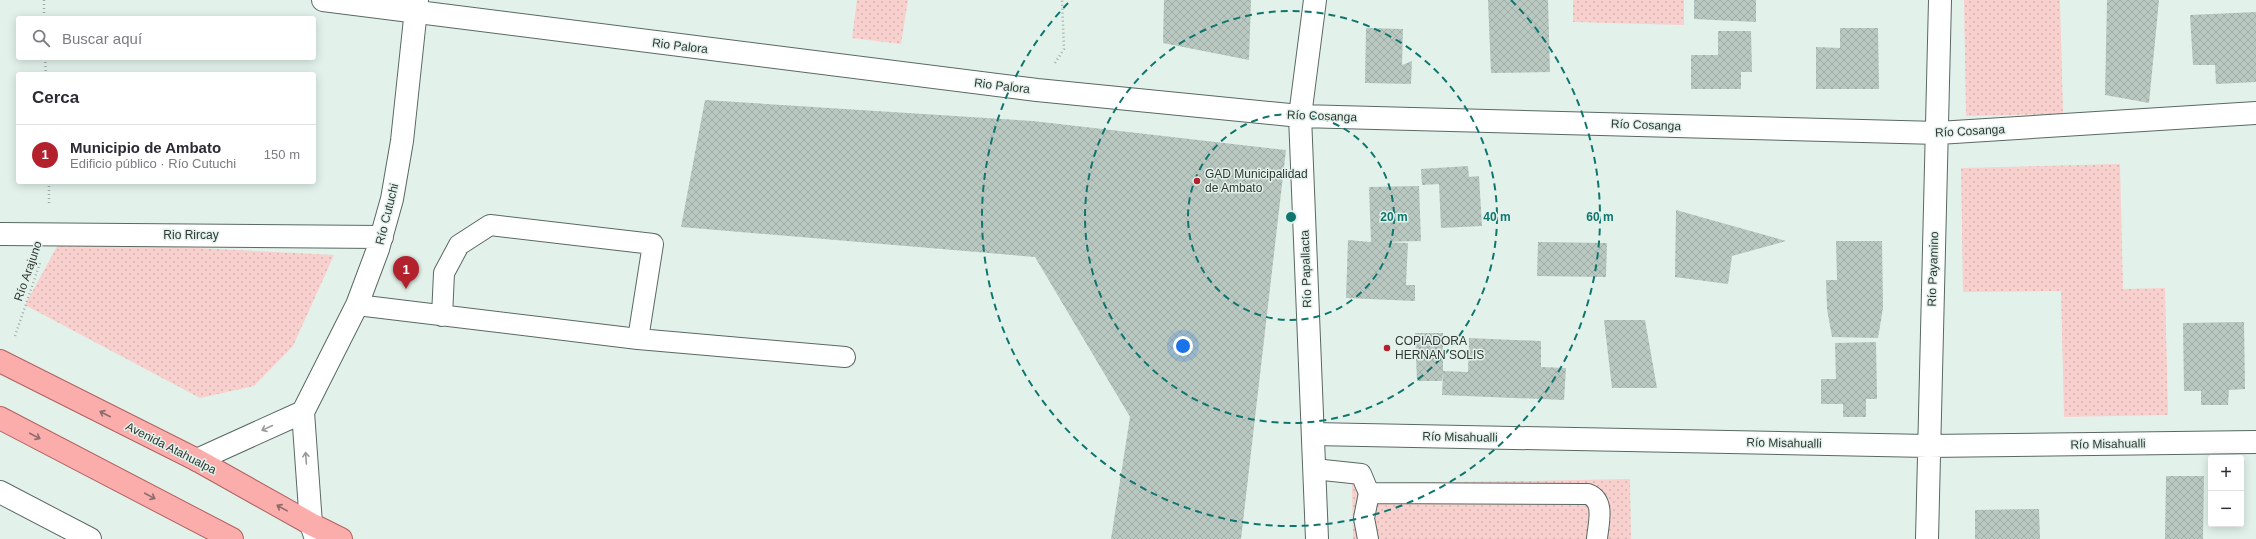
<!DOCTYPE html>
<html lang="es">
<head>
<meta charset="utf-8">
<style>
  :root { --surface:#fff; --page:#f2f2f3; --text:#2b2b33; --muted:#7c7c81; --line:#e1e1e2; --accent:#b3212d }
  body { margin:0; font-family:Helvetica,sans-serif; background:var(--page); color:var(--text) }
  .controls { position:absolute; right:12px; bottom:12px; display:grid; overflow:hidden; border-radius:4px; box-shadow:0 2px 10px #0003 }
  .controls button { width:36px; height:36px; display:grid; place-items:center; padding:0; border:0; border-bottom:1px solid var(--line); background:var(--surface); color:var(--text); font:20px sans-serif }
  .you { position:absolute; left:1183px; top:346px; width:14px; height:14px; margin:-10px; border:3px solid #fff; border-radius:50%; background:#1a73e8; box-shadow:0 0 0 6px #1a73e833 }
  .badge { display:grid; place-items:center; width:26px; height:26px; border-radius:50%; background:var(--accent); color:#fff; font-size:13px; font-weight:700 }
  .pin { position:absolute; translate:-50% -33px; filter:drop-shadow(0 1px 2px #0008) }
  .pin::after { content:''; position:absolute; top:21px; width:14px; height:12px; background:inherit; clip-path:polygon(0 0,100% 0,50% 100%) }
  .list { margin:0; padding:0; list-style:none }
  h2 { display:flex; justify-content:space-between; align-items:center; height:52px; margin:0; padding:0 16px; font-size:17px }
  h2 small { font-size:13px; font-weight:400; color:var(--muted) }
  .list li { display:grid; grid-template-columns:26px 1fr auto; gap:12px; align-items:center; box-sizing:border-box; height:60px; padding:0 16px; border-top:1px solid var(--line) }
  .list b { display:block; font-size:15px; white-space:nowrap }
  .list p { margin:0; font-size:13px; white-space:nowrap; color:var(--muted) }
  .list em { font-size:13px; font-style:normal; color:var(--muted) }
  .icon { flex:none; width:22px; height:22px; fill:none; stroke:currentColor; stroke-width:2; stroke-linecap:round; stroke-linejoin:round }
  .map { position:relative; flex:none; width:2256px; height:539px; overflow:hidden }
  .search { position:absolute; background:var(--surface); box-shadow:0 2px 10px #0003; left:16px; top:16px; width:300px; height:44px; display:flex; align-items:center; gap:10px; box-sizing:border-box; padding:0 14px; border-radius:4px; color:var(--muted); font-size:15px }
  .panel { position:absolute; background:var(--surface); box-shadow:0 2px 10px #0003; left:16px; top:72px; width:300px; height:112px; border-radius:4px }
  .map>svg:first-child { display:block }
  .grass { fill:url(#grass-dots) }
  .building { fill:url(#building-cross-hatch) }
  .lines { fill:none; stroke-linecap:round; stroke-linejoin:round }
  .service-casing { stroke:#596862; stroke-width:22 }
  .minor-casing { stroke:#596862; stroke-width:24 }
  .primary-casing { stroke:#b2615e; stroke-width:24 }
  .path { stroke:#a1ada8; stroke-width:2.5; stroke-dasharray:1 3; stroke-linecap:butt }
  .service { stroke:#fff; stroke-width:20 }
  .minor { stroke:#fff; stroke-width:22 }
  .primary { stroke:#fbadac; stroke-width:22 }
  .oneway { stroke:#8c6c6a }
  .oneway2 { stroke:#989b9a }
  .ring { fill:none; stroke:#0f766e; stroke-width:2; stroke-dasharray:7 5 }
  .poi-dot { fill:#b3212d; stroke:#e2f2eb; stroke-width:1.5 }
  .labels { text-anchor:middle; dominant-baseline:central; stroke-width:3; stroke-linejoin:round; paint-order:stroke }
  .street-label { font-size:12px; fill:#313734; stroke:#e2f2eb }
  .poi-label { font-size:12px; fill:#313734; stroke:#e2f2eb; text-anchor:start }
  .centre { fill:#0f766e; stroke:#e2f2eb; stroke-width:2 }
  .ring-label { font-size:12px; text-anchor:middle; font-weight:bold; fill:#0f766e; stroke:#e2f2eb; stroke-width:3; stroke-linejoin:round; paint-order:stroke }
</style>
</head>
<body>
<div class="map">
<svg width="2256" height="539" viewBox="0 0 2256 539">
  <defs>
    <pattern id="grass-dots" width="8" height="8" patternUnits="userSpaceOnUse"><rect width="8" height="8" fill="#f8d0cd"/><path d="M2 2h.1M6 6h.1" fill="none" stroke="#d5b3b1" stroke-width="1.8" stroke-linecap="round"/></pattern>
    <pattern id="building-cross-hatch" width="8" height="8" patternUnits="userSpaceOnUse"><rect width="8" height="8" fill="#b9c9c2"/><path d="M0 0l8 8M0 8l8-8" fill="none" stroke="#a0ada7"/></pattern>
  </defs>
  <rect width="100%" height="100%" fill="#e2f2eb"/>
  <path class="grass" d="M857,0h51l-7,44 -49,-6z
    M1573,0h111v25l-111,-3z
    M1964,0h96l3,114 -97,2z
    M2120,164l3,125 42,-1 3,127 -104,2 -3,-126 -98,1 -2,-124z
    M60,241l274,14 -41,91 -39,40 -54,12 -175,-93z
    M1630,479l1,60h-278l-1,-55z"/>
  <path class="building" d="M1164,0h87l-2,60 -86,-17z
    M1488,0h60l2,72 -59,1z
    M1694,0h62v22l-62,-3z
    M2107,0h52l-10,103 -44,-8z
    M2256,12v70l-40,2 -1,-19h-22l-3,-50z
    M1366,28l37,1 -1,36 10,-4 -1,23 -46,-1z
    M1840,28h38l1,61h-63v-42l24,1z
    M1718,31h33l1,41h-11v17h-50v-34h27z
    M705,100l328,21 253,29 -45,389h-130l19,-122 -95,-160 -354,-30z
    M1468,166l1,11 10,-1 3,50 -41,2 -2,-44 -17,1 -1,-16z
    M1419,186l2,55 -40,1 27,1 -2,42h9v16l-69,-3 2,-58 23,2 -2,-55z
    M1676,210l110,31 -54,15 -4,28 -53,-7z
    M1836,241h46l1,67 -5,30 -46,-1 -5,-28 -1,-29h11z
    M1538,242l69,1 -1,34 -69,-1z
    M1604,320h41l12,68h-45z
    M2244,322l1,67 -16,1 -1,15h-27v-14h-17l-1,-68z
    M1415,333h28v38l25,1 1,-34 72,3v26l25,1 -2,32 -122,-5 1,-23 -1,9h-25z
    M1876,342l1,57h-11v18h-23v-13h-22v-25h15l-1,-36z
    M2166,476h38l-1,63h-38z
    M2039,509l1,30h-65v-29z"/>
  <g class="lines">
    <g class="service-casing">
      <path id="service" d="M357,305l281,34 207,18
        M442,316l2,-43 15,-28 31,-20 163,19 -15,95
        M1314,469l47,5 8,19 -5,25 4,21
        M1369,493l219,1c18,7 10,30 9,45"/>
    </g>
    <g class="minor-casing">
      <path id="minor" d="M323,0l714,90 263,26 638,17 318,-20
        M1315,0l-15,116 17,423
        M0,234l382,3
        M1313,434l615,12 328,-4
        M197,460l106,-48
        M0,492l90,47
        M316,539l-5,-15 -8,-112 54,-107 21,-56 14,-50 10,-58 15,-141
        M1927,539l13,-539"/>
    </g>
    <g class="primary-casing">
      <path id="primary" d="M0,361l197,99 114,64 30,15
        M0,418l232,121"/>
    </g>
    <path class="path" d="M44,0v18
      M45,58l1,16
      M1055,63l9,-14 -2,-49
      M49,182v24
      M15,336l25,-73"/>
    <use href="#service" class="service"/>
    <use href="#minor" class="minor"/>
    <use href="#primary" class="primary"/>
  </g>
  <defs><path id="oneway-shaft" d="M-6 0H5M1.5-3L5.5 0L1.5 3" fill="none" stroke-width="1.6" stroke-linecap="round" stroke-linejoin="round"/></defs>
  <g class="oneway">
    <use href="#oneway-shaft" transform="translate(105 414) rotate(-153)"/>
    <use href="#oneway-shaft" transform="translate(35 436) rotate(28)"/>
    <use href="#oneway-shaft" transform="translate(150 496) rotate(28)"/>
    <use href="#oneway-shaft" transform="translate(282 508) rotate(-151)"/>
  </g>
  <g class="oneway2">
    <use href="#oneway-shaft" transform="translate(267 428) rotate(155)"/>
    <use href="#oneway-shaft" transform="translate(306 458) rotate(-94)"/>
  </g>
  <g class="ring">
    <circle cx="1291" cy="217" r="103"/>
    <circle cx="1291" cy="217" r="206"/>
    <path d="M1511 0A309 309 0 1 1 1071 0"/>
  </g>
  <g class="poi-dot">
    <circle cx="1197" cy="181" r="4"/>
    <circle cx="1387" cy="348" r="4"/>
  </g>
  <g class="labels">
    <g class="street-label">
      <text transform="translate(680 46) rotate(7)">Rio Palora</text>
      <text transform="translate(1002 86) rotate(7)">Rio Palora</text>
      <text transform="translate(1322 116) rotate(2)">Río Cosanga</text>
      <text transform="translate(1646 125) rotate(2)">Río Cosanga</text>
      <text transform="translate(1970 131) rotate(-3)">Río Cosanga</text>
      <text transform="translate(387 214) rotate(-76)">Río Cutuchi</text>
      <text x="191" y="235">Rio Rircay</text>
      <text transform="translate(1306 269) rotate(-92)">Río Papallacta</text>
      <text transform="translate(1933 269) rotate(-88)">Río Payamino</text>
      <text transform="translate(28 271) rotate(-71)">Río Arajuno</text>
      <text transform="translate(1460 437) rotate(1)">Río Misahualli</text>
      <text transform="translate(1784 443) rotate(1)">Río Misahualli</text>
      <text transform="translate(2108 444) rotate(-1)">Río Misahualli</text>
      <text transform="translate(171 448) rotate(27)">Avenida Atahualpa</text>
    </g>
    <g class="poi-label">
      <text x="1205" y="174">GAD Municipalidad<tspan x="1205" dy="14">de Ambato</tspan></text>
      <text x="1395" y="341">COPIADORA<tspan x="1395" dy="14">HERNAN SOLIS</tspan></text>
    </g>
  </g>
  <circle cx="1291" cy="217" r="6" class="centre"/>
  <g class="ring-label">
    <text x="1394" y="221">20 m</text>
    <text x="1497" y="221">40 m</text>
    <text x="1600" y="221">60 m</text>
  </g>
</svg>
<div class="controls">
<button>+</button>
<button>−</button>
</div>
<div class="you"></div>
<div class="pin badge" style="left:406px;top:289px">1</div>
<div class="search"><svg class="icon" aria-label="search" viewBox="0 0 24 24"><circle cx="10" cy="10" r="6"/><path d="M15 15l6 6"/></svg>Buscar aquí</div>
<section class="panel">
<h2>Cerca<small></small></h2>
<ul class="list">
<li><span class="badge">1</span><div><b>Municipio de Ambato</b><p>Edificio público · Río Cutuchi</p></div><em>150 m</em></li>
</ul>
</section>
</div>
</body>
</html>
